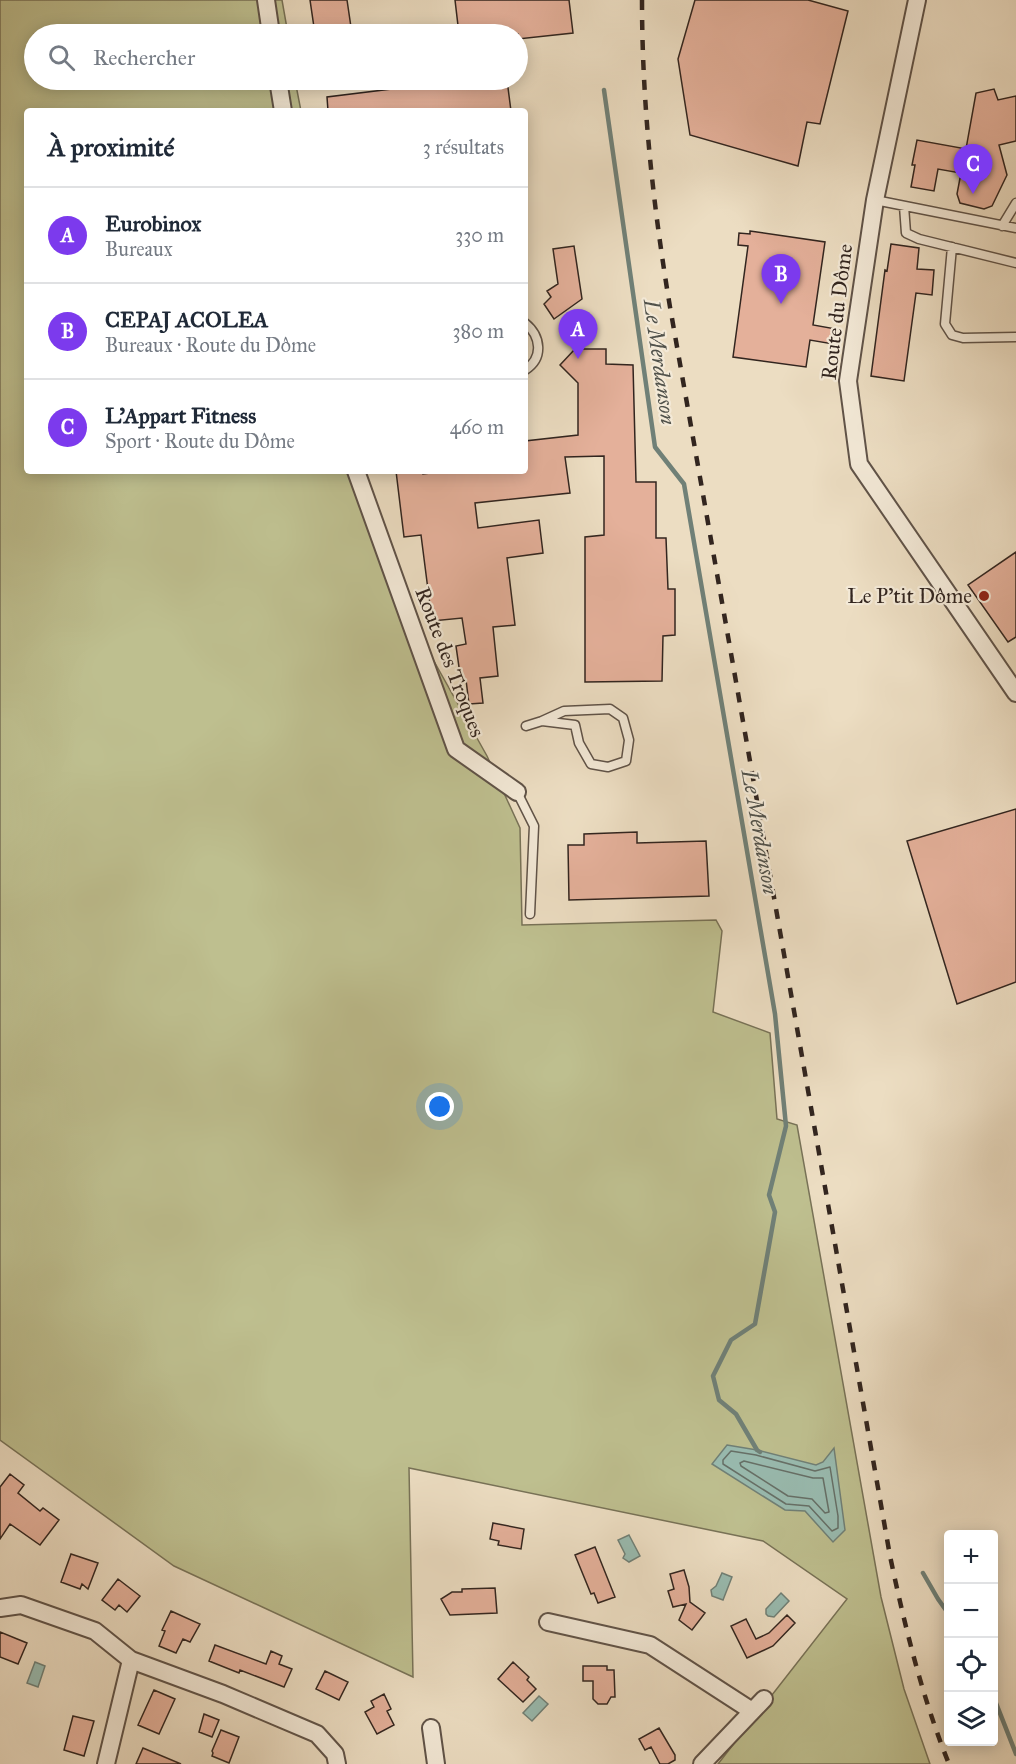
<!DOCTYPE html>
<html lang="fr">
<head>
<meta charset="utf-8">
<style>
  :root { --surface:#fff; --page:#f6f6f7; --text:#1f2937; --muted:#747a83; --line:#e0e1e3; --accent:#7c3aed }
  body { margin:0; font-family:"IM FELL Great Primer",serif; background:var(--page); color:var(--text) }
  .controls { position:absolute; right:18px; bottom:18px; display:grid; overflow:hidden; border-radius:6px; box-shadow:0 3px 15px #0003 }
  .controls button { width:54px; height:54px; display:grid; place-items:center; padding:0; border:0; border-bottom:2px solid var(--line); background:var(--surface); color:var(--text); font:30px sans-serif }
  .you { position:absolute; left:440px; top:1107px; width:21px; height:21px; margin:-15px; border:4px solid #fff; border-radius:50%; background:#1a73e8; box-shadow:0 0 0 9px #1a73e833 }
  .badge { display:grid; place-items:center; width:39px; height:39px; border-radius:50%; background:var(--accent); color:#fff; font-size:20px; font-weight:700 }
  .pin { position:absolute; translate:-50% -50px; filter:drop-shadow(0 2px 3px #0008) }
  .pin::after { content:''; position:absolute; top:32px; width:21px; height:18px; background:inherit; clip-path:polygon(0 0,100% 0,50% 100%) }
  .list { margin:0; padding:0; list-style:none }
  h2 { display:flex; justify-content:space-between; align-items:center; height:78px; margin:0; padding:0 24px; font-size:26px }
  h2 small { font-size:20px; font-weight:400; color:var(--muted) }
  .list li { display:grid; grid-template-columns:39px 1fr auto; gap:18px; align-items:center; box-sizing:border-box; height:96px; padding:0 24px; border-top:2px solid var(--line) }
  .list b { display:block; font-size:22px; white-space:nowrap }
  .list p { margin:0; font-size:20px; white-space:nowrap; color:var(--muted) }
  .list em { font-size:20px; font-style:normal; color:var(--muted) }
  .icon { flex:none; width:33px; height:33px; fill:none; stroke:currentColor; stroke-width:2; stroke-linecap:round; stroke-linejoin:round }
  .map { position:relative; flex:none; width:1016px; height:1764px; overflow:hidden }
  .search { position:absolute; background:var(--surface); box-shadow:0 3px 15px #0003; left:24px; top:24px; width:504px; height:66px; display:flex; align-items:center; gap:15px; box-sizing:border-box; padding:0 21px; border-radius:33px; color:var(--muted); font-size:22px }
  .panel { position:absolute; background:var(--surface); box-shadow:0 3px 15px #0003; left:24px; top:108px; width:504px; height:366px; border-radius:6px }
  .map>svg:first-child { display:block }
  .green { fill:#bebf8f; stroke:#787257; stroke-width:1.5 }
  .water { fill:#99bcb1; stroke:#708077; stroke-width:1.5 }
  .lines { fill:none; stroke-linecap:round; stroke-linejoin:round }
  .shore { stroke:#667068; stroke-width:1.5 }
  .stream { stroke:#708077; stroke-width:4.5 }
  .building { fill:#e4b09a; stroke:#32251f; stroke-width:1.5 }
  .lane-casing { stroke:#605348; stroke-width:11 }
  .street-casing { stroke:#605348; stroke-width:20 }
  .lane { stroke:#f3e9d7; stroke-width:8 }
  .street { stroke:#f3e9d7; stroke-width:16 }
  .rail { stroke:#32251f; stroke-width:4.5; stroke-dasharray:10 10; stroke-linecap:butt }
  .poi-dot { fill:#8f2418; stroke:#f3e9d7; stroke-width:2 }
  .labels { text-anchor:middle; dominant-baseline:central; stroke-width:4.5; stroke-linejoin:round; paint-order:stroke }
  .street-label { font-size:21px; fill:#32251f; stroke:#f3e9d7 }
  .poi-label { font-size:21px; fill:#32251f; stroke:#f3e9d7; text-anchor:end }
  .water-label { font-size:22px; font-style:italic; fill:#51524b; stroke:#f3e9d7 }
</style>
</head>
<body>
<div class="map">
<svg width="1016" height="1764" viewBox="0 0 1016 1764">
  <rect width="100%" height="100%" fill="#ecddc2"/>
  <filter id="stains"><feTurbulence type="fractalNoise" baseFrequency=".00333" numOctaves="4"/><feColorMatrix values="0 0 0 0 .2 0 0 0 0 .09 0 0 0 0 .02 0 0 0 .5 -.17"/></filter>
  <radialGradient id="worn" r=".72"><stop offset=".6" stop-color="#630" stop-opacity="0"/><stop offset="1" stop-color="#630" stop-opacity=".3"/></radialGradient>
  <path class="green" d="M0,0h282l6,34h-254v46h261l6,31h-274v360h330l26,99 104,186 33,72 2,97 194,-5 6,11 -9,81 57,21 7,86 20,6 84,472 23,92 26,75h-212l129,-165 -84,-58 -354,-73 4,209 -239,-111 -174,-126z"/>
  <path class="water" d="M727,1445l30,5 59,15 7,-3 11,-14 11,82 -12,12 -28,-31 -20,-1 -73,-46z
    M629,1535l11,21 -11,6 -6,-4 2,-4 -7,-14z
    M722,1573l10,4 -9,23 -11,-4 -1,-6 5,-4z
    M781,1593l8,8 -15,16 -6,-1 -2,-2v-5z
    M35,1662l10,4 -7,21 -11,-4z
    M539,1696l9,8 -16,17 -9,-8z"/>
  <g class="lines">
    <path class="shore" d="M731,1451l25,4 59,16 15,-4 8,49v12l-6,3 -23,-25 -23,-2 -63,-40v-4z
      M744,1461l69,17h10l6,34 -4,1 -13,-14 -24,-3 -47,-30 -1,-3z"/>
    <path class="stream" d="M604,90l51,357 29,37 91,530 11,112 -17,69 6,17 -20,112 -24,16 -18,36 6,24 17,14 21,36 3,2
      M923,1573l15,26 10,14
      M994,1698l22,56"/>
  </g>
  <path class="building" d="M310,0h37l5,34h-37z
    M455,0h114l4,33 -55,6v-5h-59z
    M695,0h113l40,11 -28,113 -13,-2 -9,44 -108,-31 -12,-76z
    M465,80h42l4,31h-183l-1,-14z
    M994,89l4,11 18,-4v45l-17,4 8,30 -15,31 -8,3 -24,-6 -3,-9 4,-21 -23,-4 -4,22 -23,-4 4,-22h-3l5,-25 49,9 10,-56z
    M750,231l75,11 -12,83 23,4 -3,15 -23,-4 -4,27 -73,-10 15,-111 -10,-1 1,-12 11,1z
    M891,244l28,4 -2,21 17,1 -2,25 -16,-2 -12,88 -33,-5 14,-106 2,1z
    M574,246l8,53 -28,20 -10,-15 7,-7 -4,-6 11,-7 -5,-35z
    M575,349h31v15l27,1 3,117h20v56h10l2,51h7v46l-12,1 -1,45 -77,1v-145l19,-2v-79l-39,1 5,36 -95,10 3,25 61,-8 4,33 -36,5 8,67 -22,2 5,49 -18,2 3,25 -14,1 -3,-24 -5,1 -5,-35 10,-2 -4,-26 -30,3 -11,-86 -17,2 -8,-66h27v3l24,-3h78v-30l53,-6v-52l-18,-18z
    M1016,552v85l-8,5 -40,-57z
    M1016,809v173l-59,22 -50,-163z
    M637,832v11l69,-2 3,55 -140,4 -1,-55h16v-11z
    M10,1474l14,11 -6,8 22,18 3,-3 16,12 -19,25 -30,-21 -10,15v-52z
    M493,1523l31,6 -3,20 -23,-4 1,-4 -9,-2z
    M595,1547l20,50 -17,6 -4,-10 -3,1 -16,-39z
    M71,1554l27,9 -10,26 -6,-5 -2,5 -19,-7z
    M684,1570l5,17 1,15 15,11 -13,17 -13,-10 7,-16 -13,3 -5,-16 6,-2 -4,-15z
    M118,1579l22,17 -13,16 -8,-7 -4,5 -13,-10z
    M495,1588l2,25 -47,2 -9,-16 11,-7h10v-3z
    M171,1611l29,13 -10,18 -7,-3 -7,14 -17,-7 6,-15 -3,-1z
    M787,1615l8,8 -22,23 -26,12 -16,-32 15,-7 10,20 13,-6z
    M0,1632l27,11 -9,21 -18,-7z
    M215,1645l51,19 5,-13 11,5 -3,8 13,5 -8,18 -44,-17 -1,3 -30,-12z
    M513,1662l16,15 -2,3 9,9 -13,13 -25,-23z
    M583,1666h24v4h7l1,27h-4l-4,7h-9l-5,-5v-18h-10z
    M325,1671l23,11 -9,18 -23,-11z
    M154,1690l21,9 -16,35 -21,-9z
    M384,1694l7,15 -4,2 7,14 -17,9 -12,-22 9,-5 -3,-6z
    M204,1714l15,6 -7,17 -13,-5z
    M73,1716l21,5 -10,35 -20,-6z
    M659,1728l16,27v5l-7,4h-8l-9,-17 -6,3 -6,-11z
    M221,1730l18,7 -10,26 -17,-7 1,-3 -1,-2z
    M143,1748l38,16h-45z"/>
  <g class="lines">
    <g class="lane-casing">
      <path id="lane" d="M875,200l141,28
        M904,206l2,27 13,6 97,24
        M1002,226l14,-23
        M952,247l-7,77 7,11 11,3 53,-1
        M525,323c16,13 19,35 0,47
        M526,726l16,-5 33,4 4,18 12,21 17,3 18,-6 3,-21 -6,-22 -13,-9 -46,2 -22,10
        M517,792l17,34 -4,88"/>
    </g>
    <g class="street-casing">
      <path id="street" d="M266,0l5,34
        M917,0l-42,200 -27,181 11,83 157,229
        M278,80l5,31
        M356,471l100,278 61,43
        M0,1608l21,-3 74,26 36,29 92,34 94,40 18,20 2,10
        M548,1622l102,23 102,66
        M431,1728l5,36
        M106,1764l25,-104
        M702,1764l62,-65"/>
    </g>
    <use href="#lane" class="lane"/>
    <use href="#street" class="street"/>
    <path class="rail" d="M642,0c0,104 11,205 28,307l220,1249c15,71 32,141 59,208"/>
  </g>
  <circle class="poi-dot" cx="984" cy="596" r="6"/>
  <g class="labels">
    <g class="street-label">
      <text transform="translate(837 312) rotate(-83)">Route du Dôme</text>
      <text transform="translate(450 662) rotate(69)">Route des Troques</text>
    </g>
    <g class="poi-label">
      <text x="972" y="596">Le P'tit Dôme</text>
    </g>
    <g class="water-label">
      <text transform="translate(660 362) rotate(82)">Le Merdanson</text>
      <text transform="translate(760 832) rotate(80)">Le Merdanson</text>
    </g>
  </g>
  <rect width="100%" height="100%" filter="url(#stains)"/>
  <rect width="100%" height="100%" fill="url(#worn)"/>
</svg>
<div class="controls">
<button>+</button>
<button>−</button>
<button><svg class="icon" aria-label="locate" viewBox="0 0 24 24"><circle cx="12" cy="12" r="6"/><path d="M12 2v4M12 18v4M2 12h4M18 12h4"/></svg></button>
<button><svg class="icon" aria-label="layers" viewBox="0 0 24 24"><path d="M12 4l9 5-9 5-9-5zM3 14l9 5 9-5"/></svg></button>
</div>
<div class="you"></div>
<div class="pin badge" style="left:578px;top:359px">A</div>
<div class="pin badge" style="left:781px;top:304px">B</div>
<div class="pin badge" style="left:973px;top:194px">C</div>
<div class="search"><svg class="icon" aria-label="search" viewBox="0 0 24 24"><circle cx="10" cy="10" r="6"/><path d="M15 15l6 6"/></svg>Rechercher</div>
<section class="panel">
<h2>À proximité<small>3 résultats</small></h2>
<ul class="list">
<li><span class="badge">A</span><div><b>Eurobinox</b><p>Bureaux</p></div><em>330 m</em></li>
<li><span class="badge">B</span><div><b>CEPAJ ACOLEA</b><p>Bureaux · Route du Dôme</p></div><em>380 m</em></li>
<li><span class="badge">C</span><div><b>L'Appart Fitness</b><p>Sport · Route du Dôme</p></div><em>460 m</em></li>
</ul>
</section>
</div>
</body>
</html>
